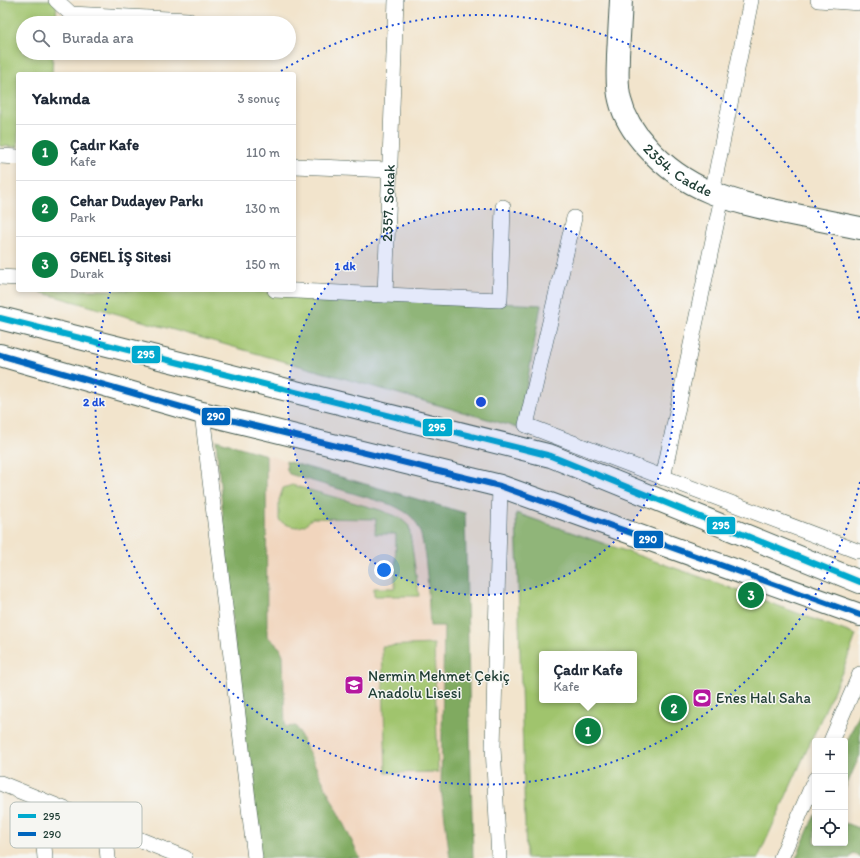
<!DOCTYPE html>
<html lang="tr">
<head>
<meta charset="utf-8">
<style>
  :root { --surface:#fff; --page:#f6f6f7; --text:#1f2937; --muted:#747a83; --line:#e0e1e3; --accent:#0b8043 }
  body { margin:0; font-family:Itim,sans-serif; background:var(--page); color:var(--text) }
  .controls { position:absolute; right:12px; bottom:12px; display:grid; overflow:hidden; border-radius:4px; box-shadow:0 2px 6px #0003 }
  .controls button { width:36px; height:36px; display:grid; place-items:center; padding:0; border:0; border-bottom:1px solid var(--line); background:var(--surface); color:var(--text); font:20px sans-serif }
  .you { position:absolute; left:384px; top:570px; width:14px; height:14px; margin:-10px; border:3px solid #fff; border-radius:50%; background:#1a73e8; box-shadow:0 0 0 6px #1a73e833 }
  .badge { display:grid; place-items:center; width:26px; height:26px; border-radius:50%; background:var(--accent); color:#fff; font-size:13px; font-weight:700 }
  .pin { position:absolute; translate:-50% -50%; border:2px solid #fff; box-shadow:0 1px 4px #0006 }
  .popup { position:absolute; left:539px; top:651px; width:98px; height:52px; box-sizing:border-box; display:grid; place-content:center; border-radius:4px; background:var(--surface); filter:drop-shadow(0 1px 3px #0005); font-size:13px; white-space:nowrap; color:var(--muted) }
  .popup b { font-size:15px; color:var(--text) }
  .popup::after { content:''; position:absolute; left:50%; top:100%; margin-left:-8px; border:8px solid transparent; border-top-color:var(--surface) }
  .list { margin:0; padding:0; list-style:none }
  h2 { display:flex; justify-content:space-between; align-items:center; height:52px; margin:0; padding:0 16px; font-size:17px }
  h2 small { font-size:13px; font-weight:400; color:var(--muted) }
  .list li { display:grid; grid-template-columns:26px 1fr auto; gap:12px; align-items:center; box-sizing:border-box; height:56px; padding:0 16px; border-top:1px solid var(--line) }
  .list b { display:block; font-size:15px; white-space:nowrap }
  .list p { margin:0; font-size:13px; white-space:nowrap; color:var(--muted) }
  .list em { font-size:13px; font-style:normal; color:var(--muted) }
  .icon { flex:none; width:22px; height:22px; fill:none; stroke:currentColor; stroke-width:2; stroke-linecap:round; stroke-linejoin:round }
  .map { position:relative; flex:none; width:860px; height:858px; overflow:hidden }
  .search { position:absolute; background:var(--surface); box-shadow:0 2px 6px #0003; left:16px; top:16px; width:280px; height:44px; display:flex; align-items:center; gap:10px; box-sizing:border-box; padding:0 14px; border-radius:22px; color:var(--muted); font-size:15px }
  .panel { position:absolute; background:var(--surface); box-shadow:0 2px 6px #0003; left:16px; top:72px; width:280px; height:220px; border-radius:4px }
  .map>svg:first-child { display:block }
  .built { fill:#f1d5bd }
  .green { fill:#a0c46d; stroke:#608050; fill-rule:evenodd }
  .forest { fill:#80aa60; stroke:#50744a }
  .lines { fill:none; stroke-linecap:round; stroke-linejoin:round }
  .street-casing { stroke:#3f564b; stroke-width:16 }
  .secondary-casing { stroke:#3f564b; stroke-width:24 }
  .primary-casing { stroke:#3f564b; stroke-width:24 }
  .street { stroke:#fff; stroke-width:15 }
  .secondary { stroke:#fff; stroke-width:22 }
  .primary { stroke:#fff; stroke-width:22 }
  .bus-1-casing { stroke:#f6f6f2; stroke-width:9 }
  .bus-2-casing { stroke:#f6f6f2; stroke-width:9 }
  .bus-1 { stroke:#00a9ce; stroke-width:6 }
  .bus-2 { stroke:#0065bd; stroke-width:6 }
  .ring { fill:none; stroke:#1d4ed8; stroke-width:2; stroke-dasharray:2 4 }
  .labels { text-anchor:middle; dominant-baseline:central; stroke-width:3; stroke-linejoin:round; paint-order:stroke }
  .street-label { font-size:15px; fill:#1f3d34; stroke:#f6f6f2 }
  .poi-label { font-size:15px; fill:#1f3d34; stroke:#f6f6f2; text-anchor:start }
  .key { fill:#f6f6f2; stroke:#b6beb9; stroke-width:1 }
  .key-label { font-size:11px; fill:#1f3d34 }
  .centre { fill:#1d4ed8; stroke:#f6f6f2; stroke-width:2 }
  .ring-label { font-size:12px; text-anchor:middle; font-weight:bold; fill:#1d4ed8; stroke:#f6f6f2; stroke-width:3; stroke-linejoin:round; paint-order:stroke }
  .line-badge { stroke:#f6f6f2; stroke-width:1.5 }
  .badge-label { font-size:11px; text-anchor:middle; font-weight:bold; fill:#fff }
</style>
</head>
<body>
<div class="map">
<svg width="860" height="858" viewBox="0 0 860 858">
  <rect width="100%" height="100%" fill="#f6f6f2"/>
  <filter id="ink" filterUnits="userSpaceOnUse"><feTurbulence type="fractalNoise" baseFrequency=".025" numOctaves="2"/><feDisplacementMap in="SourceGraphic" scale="8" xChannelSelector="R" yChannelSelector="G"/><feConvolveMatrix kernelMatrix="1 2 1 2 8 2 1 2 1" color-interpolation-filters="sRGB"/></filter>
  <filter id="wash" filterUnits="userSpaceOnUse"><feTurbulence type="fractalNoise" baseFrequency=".012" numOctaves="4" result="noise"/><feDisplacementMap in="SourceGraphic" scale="16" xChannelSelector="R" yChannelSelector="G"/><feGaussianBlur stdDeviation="0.9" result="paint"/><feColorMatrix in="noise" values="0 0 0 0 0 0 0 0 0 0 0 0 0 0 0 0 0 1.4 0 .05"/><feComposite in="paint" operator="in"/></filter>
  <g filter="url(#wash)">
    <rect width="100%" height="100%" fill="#f2e4cc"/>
    <path class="built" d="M216,440l249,73 8,345h-219z"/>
    <path class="green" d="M0,0h57l-1,23h-33v30h30l-1,21h-34v73l-18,-1z
      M33,290h189l319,15 -22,123z
      M292,485l88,25 20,8 9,8 10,70h-45v-8h21l1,-54h-21l1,-15 -64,-1c-7,9 -13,11 -24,7 -4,-2 -6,-2 -9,-5v-20l4,-12z
      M516,513l196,68 144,54 -13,35 -85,188h-232zM542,654h92v46h-92z
      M434,644l4,128 -52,1 -4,-127z"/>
    <path class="forest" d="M216,440l50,15 1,181 13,12 3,7 2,72 11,-1 64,132h-106z
      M286,461l179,52 8,345h-23l-9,-70 3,-162h-14c-2,-25 -2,-86 -15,-105 -6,-8 -15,-12 -23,-16l-103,-31 -2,-4z
      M860,712v43l-15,34v-43z
      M815,814v29h30v-20l13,5 2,-4v33l-7,-4 -3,5h-54z"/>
  </g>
  <g filter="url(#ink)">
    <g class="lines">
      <g class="street-casing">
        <g id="street">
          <path d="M56,0l15,14 117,6"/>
          <path d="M818,0l42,3"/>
          <path d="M0,156l18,1"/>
          <path d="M294,166l96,4"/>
          <path d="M712,193l39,-193"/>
          <path d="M574,218l-48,207 331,126"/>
          <path d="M0,277l18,1"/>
          <path id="s1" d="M275,290l110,5 11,-295"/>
          <path d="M385,295l115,5 3,-93"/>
          <path d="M202,413l53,445"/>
          <path d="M663,478l59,-281"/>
          <path d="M831,741l29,-67"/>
          <path d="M0,783l185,75"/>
          <path d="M40,799l5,59"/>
          <path d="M105,827l3,31"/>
          <path d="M499,858l-6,-111 7,-261"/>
          <path d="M781,858l34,-79"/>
        </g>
      </g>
      <g class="secondary-casing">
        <g id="secondary">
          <path id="s2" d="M621,0c-1,18 -2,36 -3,55 0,15 -2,30 2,45 4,17 14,33 27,47 39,44 83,54 139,66 25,5 49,10 74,15"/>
        </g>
      </g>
      <g class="primary-casing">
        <path id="primary" d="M0,318l551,138 309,126
          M0,355l202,58 298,73 360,129"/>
      </g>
      <use href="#street" class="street"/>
      <use href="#secondary" class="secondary"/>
      <use href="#primary" class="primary"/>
      <g class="bus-1-casing">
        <path id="bus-1" d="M0,318l551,138 309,126"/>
      </g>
      <g class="bus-2-casing">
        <path id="bus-2" d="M0,355l202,58 298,73 360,129"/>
      </g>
      <use href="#bus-1" class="bus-1"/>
      <use href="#bus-2" class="bus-2"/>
    </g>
  </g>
  <circle cx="481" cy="402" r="193" fill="#1d4ed8" fill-opacity=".12"/>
  <g class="ring">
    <circle cx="481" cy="402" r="193"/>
    <path d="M860 482A387 387 0 1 1 110 292M276 74A387 387 0 0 1 860 322"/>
  </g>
  <defs>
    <g id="school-square" transform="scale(1)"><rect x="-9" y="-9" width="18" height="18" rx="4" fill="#b5179e" stroke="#f6f6f2"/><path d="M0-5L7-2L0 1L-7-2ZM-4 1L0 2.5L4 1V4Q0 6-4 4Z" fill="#fff"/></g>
    <g id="stadium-square" transform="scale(1)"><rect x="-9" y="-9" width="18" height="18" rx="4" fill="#b5179e" stroke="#f6f6f2"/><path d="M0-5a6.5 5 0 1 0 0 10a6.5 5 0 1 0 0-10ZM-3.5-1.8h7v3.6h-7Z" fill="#fff"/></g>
  </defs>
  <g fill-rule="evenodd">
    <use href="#school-square" x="354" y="685"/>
    <use href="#stadium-square" x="702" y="698"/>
  </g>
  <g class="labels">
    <g class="street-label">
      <text stroke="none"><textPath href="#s2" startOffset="194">2354. Cadde</textPath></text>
      <text stroke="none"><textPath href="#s1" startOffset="202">2357. Sokak</textPath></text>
    </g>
    <g class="poi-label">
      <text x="368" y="676">Nermin Mehmet Çekiç<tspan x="368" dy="17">Anadolu Lisesi</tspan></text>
      <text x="716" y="698">Enes Halı Saha</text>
    </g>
  </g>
  <rect x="10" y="802" width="132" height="46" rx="6" class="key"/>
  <rect x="18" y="814" width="18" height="4" fill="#00a9ce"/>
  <rect x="18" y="832" width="18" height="4" fill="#0065bd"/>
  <g class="key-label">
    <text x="43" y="820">295</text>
    <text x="43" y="838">290</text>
  </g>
  <circle cx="481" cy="402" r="6" class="centre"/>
  <g class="ring-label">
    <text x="345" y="270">1 dk</text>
    <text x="94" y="406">2 dk</text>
  </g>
  <g class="line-badge">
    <rect x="131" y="345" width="30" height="19" rx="4" fill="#00a9ce"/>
    <rect x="201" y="407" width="30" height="19" rx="4" fill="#0065bd"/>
    <rect x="422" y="418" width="31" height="19" rx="4" fill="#00a9ce"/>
    <rect x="706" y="516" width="30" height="19" rx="4" fill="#00a9ce"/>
    <rect x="633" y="530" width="31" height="19" rx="4" fill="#0065bd"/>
  </g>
  <g class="badge-label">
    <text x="146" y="358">295</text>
    <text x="216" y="420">290</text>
    <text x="437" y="431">295</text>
    <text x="721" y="529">295</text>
    <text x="648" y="543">290</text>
  </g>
</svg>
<div class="controls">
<button>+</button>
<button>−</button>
<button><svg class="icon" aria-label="locate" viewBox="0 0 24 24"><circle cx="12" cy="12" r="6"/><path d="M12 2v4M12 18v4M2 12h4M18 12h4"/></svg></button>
</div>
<div class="you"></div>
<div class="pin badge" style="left:588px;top:731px">1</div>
<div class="popup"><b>Çadır Kafe</b>Kafe</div>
<div class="pin badge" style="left:674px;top:708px">2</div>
<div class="pin badge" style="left:751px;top:595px">3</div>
<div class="search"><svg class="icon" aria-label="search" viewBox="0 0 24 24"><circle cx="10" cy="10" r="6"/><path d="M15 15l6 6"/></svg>Burada ara</div>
<section class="panel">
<h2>Yakında<small>3 sonuç</small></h2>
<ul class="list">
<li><span class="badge">1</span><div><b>Çadır Kafe</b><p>Kafe</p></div><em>110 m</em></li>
<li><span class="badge">2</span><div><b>Cehar Dudayev Parkı</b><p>Park</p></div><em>130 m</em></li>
<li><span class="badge">3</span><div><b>GENEL İŞ Sitesi</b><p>Durak</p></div><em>150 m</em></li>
</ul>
</section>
</div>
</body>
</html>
